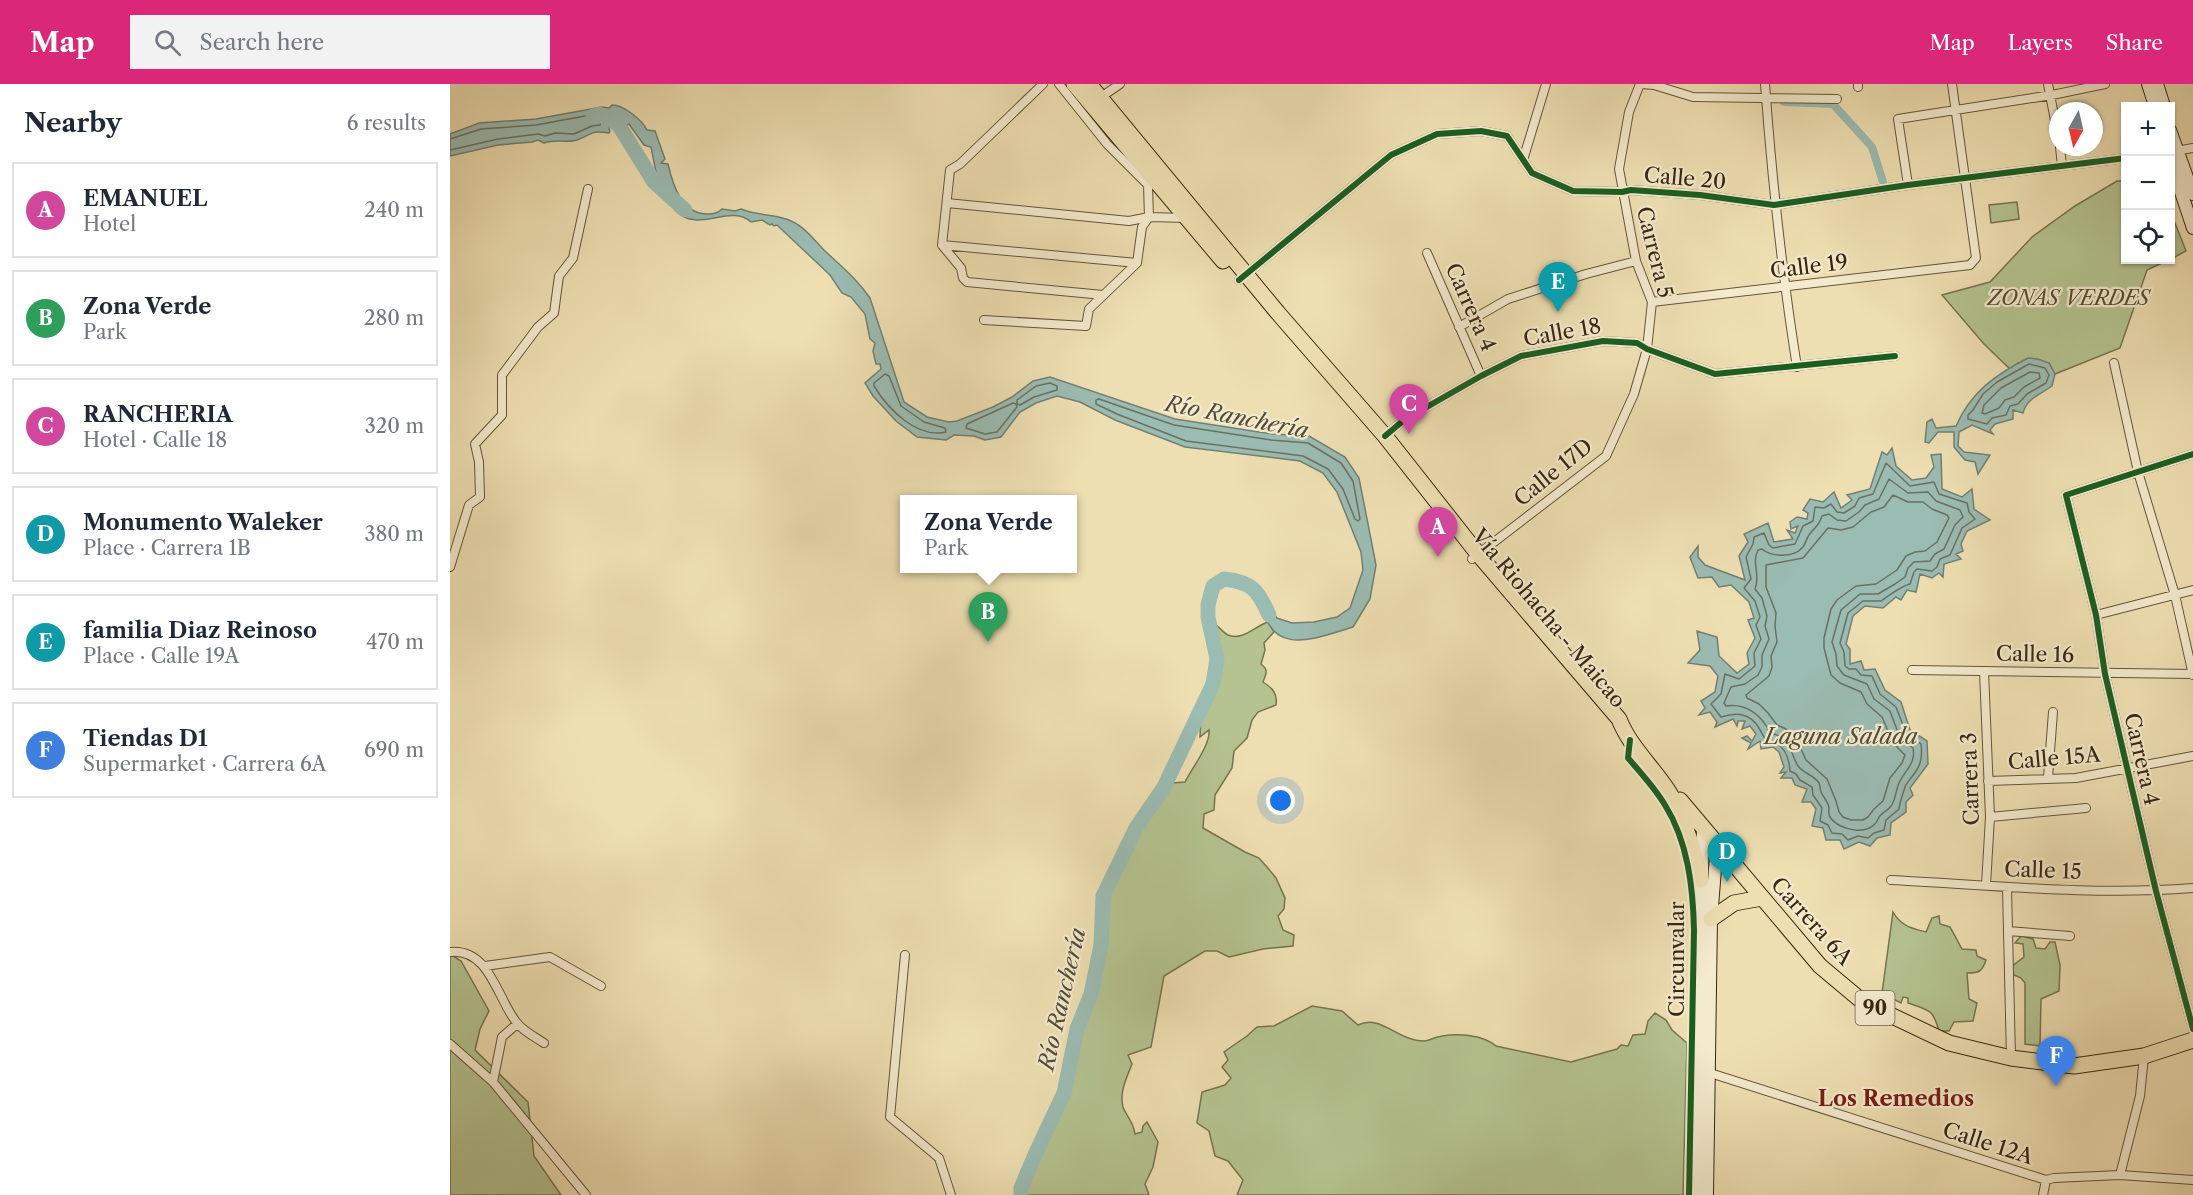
<!DOCTYPE html>
<html lang="en">
<head>
<meta charset="utf-8">
<style>
  :root { --surface:#fff; --page:#f2f2f3; --text:#1f2937; --muted:#747a83; --line:#e0e1e3; --accent:#db2777 }
  body { margin:0; font-family:"Libre Caslon Text",serif; background:var(--page); color:var(--text) }
  .controls { position:absolute; right:18px; top:18px; display:grid; overflow:hidden; border-radius:0px; box-shadow:0 2px 4px #0004 }
  .controls button { width:54px; height:54px; display:grid; place-items:center; padding:0; border:0; border-bottom:2px solid var(--line); background:var(--surface); color:var(--text); font:30px sans-serif }
  .compass { position:absolute; left:1599px; top:18px; width:54px; height:54px; border-radius:50%; background:var(--surface); box-shadow:0 2px 4px #0004; rotate:188deg }
  .you { position:absolute; left:831px; top:717px; width:21px; height:21px; margin:-15px; border:4px solid #fff; border-radius:50%; background:#1a73e8; box-shadow:0 0 0 9px #1a73e833 }
  .badge { display:grid; place-items:center; width:39px; height:39px; border-radius:50%; background:var(--accent); color:#fff; font-size:20px; font-weight:700 }
  .pin { position:absolute; translate:-50% -50px; filter:drop-shadow(0 2px 3px #0008) }
  .pin::after { content:''; position:absolute; top:32px; width:21px; height:18px; background:inherit; clip-path:polygon(0 0,100% 0,50% 100%) }
  .popup { position:absolute; left:450px; top:411px; width:177px; height:78px; box-sizing:border-box; display:grid; place-content:center; border-radius:0px; background:var(--surface); filter:drop-shadow(0 2px 4px #0005); font-size:20px; white-space:nowrap; color:var(--muted) }
  .popup b { font-size:22px; color:var(--text) }
  .popup::after { content:''; position:absolute; left:50%; top:100%; margin-left:-12px; border:12px solid transparent; border-top-color:var(--surface) }
  .list { margin:0; padding:0; list-style:none }
  h2 { display:flex; justify-content:space-between; align-items:center; height:78px; margin:0; padding:0 24px; font-size:26px }
  h2 small { font-size:20px; font-weight:400; color:var(--muted) }
  .list li { display:grid; grid-template-columns:39px 1fr auto; gap:18px; align-items:center; box-sizing:border-box; height:96px; margin:0 12px 12px; padding:0 12px; border:2px solid var(--line); border-radius:0px }
  .list b { display:block; font-size:22px; white-space:nowrap }
  .list p { margin:0; font-size:20px; white-space:nowrap; color:var(--muted) }
  .list em { font-size:20px; font-style:normal; color:var(--muted) }
  .icon { flex:none; width:33px; height:33px; fill:none; stroke:currentColor; stroke-width:2; stroke-linecap:round; stroke-linejoin:round }
  .map { position:relative; flex:none; width:1743px; height:1111px; overflow:hidden }
  header { display:flex; align-items:center; gap:36px; box-sizing:border-box; height:84px; padding:0 30px; background:var(--accent); color:#fff }
  header strong { font-size:28px }
  nav { display:flex; gap:33px; margin-inline-start:auto; font-size:21px }
  .search { width:420px; height:54px; background:var(--page); display:flex; align-items:center; gap:15px; box-sizing:border-box; padding:0 21px; border-radius:0px; color:var(--muted); font-size:22px }
  main { display:flex }
  aside { flex:1; background:var(--surface) }
  .map>svg:first-child { display:block }
  .green { fill:#b4c390; stroke:#767450; stroke-width:1.5 }
  .water { fill:#9bbcb3; stroke:#738072; stroke-width:1.5 }
  .lines { fill:none; stroke-linecap:round; stroke-linejoin:round }
  .shore { stroke:#6a7162; stroke-width:1.5 }
  .canal { stroke:#9bbcb3; stroke-width:8 }
  .river { stroke:#9bbcb3; stroke-width:15 }
  .street-casing { stroke:#665438; stroke-width:10 }
  .secondary-casing { stroke:#382610; stroke-width:14 }
  .highway-casing { stroke:#382610; stroke-width:17 }
  .street { stroke:#f4eacd; stroke-width:8 }
  .secondary { stroke:#f4eacd; stroke-width:12 }
  .highway { stroke:#eedfb2; stroke-width:15 }
  .cycleway-casing { stroke:#f4eacd; stroke-width:10 }
  .cycleway { stroke:#1b5e20; stroke-width:6 }
  .labels { text-anchor:middle; dominant-baseline:central; stroke-width:4.5; stroke-linejoin:round; paint-order:stroke }
  .shield { fill:#f4eacd; stroke:#706149; stroke-width:1.5 }
  .shield-label { font-size:20px; font-weight:bold; fill:#382610 }
  .street-label { font-size:21px; fill:#382610; stroke:#f4eacd }
  .park-label { font-size:21px; font-style:italic; fill:#574d30; stroke:#f4eacd }
  .water-label { font-size:22px; font-style:italic; fill:#514c39; stroke:#f4eacd }
  .neighbourhood-label { font-size:22px; font-weight:bold; fill:#7a1f14; stroke:#f4eacd }
</style>
</head>
<body>
<header>
<strong>Map</strong>
<div class="search"><svg class="icon" aria-label="search" viewBox="0 0 24 24"><circle cx="10" cy="10" r="6"/><path d="M15 15l6 6"/></svg>Search here</div>
<nav><a>Map</a><a>Layers</a><a>Share</a></nav>
</header>
<main>
<aside>
<h2>Nearby<small>6 results</small></h2>
<ul class="list">
<li><span class="badge" style="background:#d1479c">A</span><div><b>EMANUEL</b><p>Hotel</p></div><em>240 m</em></li>
<li><span class="badge" style="background:#2e9e5b">B</span><div><b>Zona Verde</b><p>Park</p></div><em>280 m</em></li>
<li><span class="badge" style="background:#d1479c">C</span><div><b>RANCHERIA</b><p>Hotel · Calle 18</p></div><em>320 m</em></li>
<li><span class="badge" style="background:#0f9aa8">D</span><div><b>Monumento Waleker</b><p>Place · Carrera 1B</p></div><em>380 m</em></li>
<li><span class="badge" style="background:#0f9aa8">E</span><div><b>familia Diaz Reinoso</b><p>Place · Calle 19A</p></div><em>470 m</em></li>
<li><span class="badge" style="background:#3f7fe0">F</span><div><b>Tiendas D1</b><p>Supermarket · Carrera 6A</p></div><em>690 m</em></li>
</ul>
</aside>
<div class="map">
<svg width="1743" height="1111" viewBox="0 0 1743 1111">
  <rect width="100%" height="100%" fill="#eedfb2"/>
  <filter id="stains"><feTurbulence type="fractalNoise" baseFrequency=".00333" numOctaves="4"/><feColorMatrix values="0 0 0 0 .2 0 0 0 0 .09 0 0 0 0 .02 0 0 0 .5 -.17"/></filter>
  <radialGradient id="worn" r=".72"><stop offset=".6" stop-color="#630" stop-opacity="0"/><stop offset="1" stop-color="#630" stop-opacity=".3"/></radialGradient>
  <path class="green" d="M1667,97h8l1,79h42l-21,10 -27,78 -65,26 -6,-11h-31l-8,6 -26,-25 -42,-49 48,-13 42,-45 43,-31z
    M1567,118l2,17 -28,4 -2,-18z
    M1721,129l15,38 -15,8h-1z
    M818,538l6,10 -10,11 1,7 -4,14c8,6 5,10 2,18 9,6 15,11 13,23l-18,7 -6,8 -5,18 -13,13 -2,17 -17,27 -1,15 -10,4 -1,14 42,24 14,6 8,9 9,11 9,20 -1,11 -6,7 5,14 11,5 -1,11 -30,3 -34,8 -12,-6h-12l-41,25 -13,71 -23,8 4,9c-5,13 -13,28 -9,43 3,9 10,13 12,27l7,-2 1,-6 4,-4 11,20 -5,25 -8,17 4,11h-128v-7l13,-31 30,-64 13,-64 14,-35 9,-46 3,-52 33,-68 28,-41 8,-4 13,-1c7,-14 26,-38 24,-52l-9,7c0,-8 0,-17 4,-24 7,-14 19,-29 16,-46l-4,-1 1,-8 -7,-34 3,-1c6,3 10,10 15,12 15,6 27,-9 40,-13z
    M1443,828c8,14 18,16 33,20l6,-14 7,-2 1,8 10,3 12,22 14,1 1,6 9,4c-4,12 -7,13 -19,13l2,26 8,4 -4,18 -19,1 -5,9h-10c-6,-22 -10,-21 -31,-28v-5l-5,-1 -2,6 -19,-10z
    M1571,852l12,3 3,9 9,1 5,-7h5l5,23 -1,26 -18,8 -1,47 -15,-2v-61l-4,-5 -11,-5 1,-6 13,-10 -1,-13 -8,-1z
    M0,870l11,7 28,50 -9,18 -5,21 53,52 6,54 27,39h-111z
    M862,922l30,5 16,14c21,-10 36,11 57,15 17,3 13,-2 27,-4 17,-3 41,-1 54,10l75,16 46,-13 4,-4 7,1 5,-11 12,-1 3,-13 7,-8 11,7 6,10 15,13 -4,152h-446l6,-15 -15,-19 -13,-5 -6,-25 -12,-8 5,-31 23,-7 6,-7 -9,-11 6,-7 -4,-8 23,-16 10,-9 17,-1z"/>
  <path class="water" d="M162,21c12,0 30,15 35,25l8,1 10,28 -4,4 7,1c5,22 14,51 41,50 6,0 9,-1 13,-5l13,2 6,-2c14,6 30,5 45,10 18,6 26,19 39,32 16,15 32,28 45,47l34,104 23,15 22,5 8,-1 36,-14 19,-10 21,-16 17,-4 125,42 97,15 37,2 36,21 14,21 17,87 -6,34 -17,28c-40,12 -85,32 -92,-29l16,20 15,5 22,-1 23,-5 13,-9 13,-38 -2,-18 -24,-60 -14,-19 -23,-12 -115,-14 -70,-27 -35,-18 -23,-6 -21,7 -16,9 -19,25 -16,3 -11,-4 -20,-1 -8,5 -29,-3 -21,-16 -23,-25 -8,-13 16,-14 -1,-5h-4l-3,-13 2,-8 -5,-4 -5,-25 -14,-17 -9,-4 -12,-18 -53,-50 -3,1 -2,-2 -2,1 -8,-5 -11,2c-21,-19 -53,12 -75,-11 -4,-5 -4,-12 -7,-17 -2,-3 -5,-5 -7,-7l2,-4 -2,-1 -2,4 -2,-4 -7,-35 -7,-2 -15,-21 -4,2 -7,-7h-7l-4,4 3,8 -1,2c-20,-3 -15,1 -32,7 -9,3 -21,-1 -33,3l-6,-3 -6,2 -34,3 -48,11v-22l29,-11 57,-4 66,-12 7,1z
    M1578,274l10,1 11,4 6,11 -3,12c-12,9 -25,12 -29,27l-10,-3v9l-18,5 -5,6 3,4 -21,-9 -13,7 -1,14 6,6 26,3 -12,19 -3,-12 -10,-2 -11,-13v-15h-16l-9,11 -4,-1 2,-20 5,-3 4,9 20,-2c15,-34 39,-51 72,-68z
    M1442,364l4,18 16,14 14,-2 8,-11 -3,-12 10,-1 1,35 20,8 10,-8 2,20 16,11 -23,11 -6,13 2,7 -7,3 5,5 -17,5 -1,13 -4,-4 -7,5 -12,-4 -4,18 -9,-2 -6,10 -5,-3 -13,11 -18,-2 -12,10 -7,28 4,5v15l11,-3 3,9 11,-1 10,21 16,12 9,28 17,11 1,23 -18,24 3,7 -7,7v10l-15,11 -1,12 -13,3 -7,8 -11,-4 -15,7 -4,-9h-14l-3,-12 -11,-2 4,-17 -5,-7h-9l5,-13 -12,-4 -3,-7h-11l5,-6 -6,1 4,-6 -5,-15 -6,-5 -12,2 -1,-8 -12,8 3,-6 -9,-5 5,-2 5,5 4,-7 -6,-8 -8,3 3,-8h-7l-1,5 -4,-7 -18,8 2,-5 -7,-10 -11,3 6,-7 -4,-7 14,-9 3,-16 -8,-10 -22,-3 12,-13 -3,-19 20,6 2,19 18,17 12,-9 -2,-11 8,-15 -7,-18 6,-2 -5,-16 -18,-17 -12,2 -7,-10 -14,1 -8,-21 8,-11v11l7,8 40,15 -6,-24 9,-14 -4,-8 24,-11 6,19 19,-3 -6,-9 8,3 3,-7 -7,3 -1,-7 7,-5 10,2 1,-6 -5,-3 7,-11 13,3 11,-10 7,16 11,-8 -5,-5 23,-6 12,-37 5,3z"/>
  <g class="lines">
    <path class="shore" d="M0,55l31,-10 55,-4 65,-12 3,2 -4,10 -8,1 -18,8 -19,-1 -10,3 -7,-2 -40,5 -48,11
      M1579,280l16,4 4,7 -3,8 -19,11 -9,10 -8,2 -4,9 -14,3 -5,6 -19,-5v-4l5,-5 10,-16 14,-12z
      M1580,288l9,1 1,5 -16,9 -10,10 -9,3 -6,8 -14,6 -3,-1 2,-8 17,-17z
      M435,290l4,2 12,30 23,16 21,6 1,4c-29,7 -58,-23 -72,-46v-3z
      M600,299l7,3v4l-23,7 -14,8 -3,-1v-4l19,-14z
      M649,315l75,26 97,15 37,3 33,20 12,18 7,38 -2,2 -3,-2 -12,-30 -15,-20 -25,-13 -117,-15 -69,-27 -21,-10v-4z
      M563,319l3,1 1,3 -20,25 -12,2 -19,-6 1,-4z
      M1436,379l24,23 24,-4 5,12 28,9 2,9 6,7 -13,9 -12,27 -10,4 -3,8 -5,4 -15,-2 -3,3 -4,12c-7,1 -22,12 -29,17h-18l-15,12 -8,30 4,9 1,14 4,3h7l5,6 11,1 8,18 16,13 10,26 15,11c2,15 -1,24 -11,35 -1,2 -5,6 -5,8 -2,7 -5,14 -6,22l-13,11 -2,10 -10,3 -6,5 -10,-2 -10,4 -6,-6 -10,-1 -4,-8 -8,-4 2,-13 -9,-13 -1,-8 -12,-7 -4,-6 -6,-3c-1,-15 -7,-29 -23,-30 -4,-4 -5,-8 -8,-13 -9,-15 -22,-16 -38,-11l-10,-13 10,-10 4,-20 14,5 16,-13 -1,-13 7,-14 -5,-14 4,-8 -5,-16 -11,-13 7,-9 -5,-22 7,-13 1,-7 10,-4 5,12 4,3 22,-4 8,-18 10,-5 2,-14 9,1 7,-4 6,8 7,1 11,-7 4,-8 14,-4z
      M1439,395l19,14 20,-1 8,9 24,9 3,7 -8,8 -11,24 -9,5 -5,7 -16,1 -6,6 -3,9 -10,7 -17,10h-18l-19,16 -9,32 4,12 1,12 7,9 23,9 7,15 16,12 10,27 13,10c4,18 -13,25 -16,41 -1,4 -3,14 -6,17 -3,5 -10,6 -13,13 -7,18 -39,12 -48,-2 -2,-3 -1,-6 -1,-9 -1,-7 -6,-11 -8,-16 -1,-3 -1,-7 -2,-9 -5,-8 -16,-10 -21,-17 -10,-16 -4,-28 -28,-33 -8,-18 -24,-30 -44,-27l-2,-3 7,-16 14,-3 13,-9 4,-8v-12l7,-16 -4,-13 2,-10 -5,-18 -7,-9c6,-14 -4,-26 3,-39l4,-1c9,8 31,9 40,-1 4,-4 4,-9 7,-13 6,-9 9,-7 13,-19l7,-2 8,6 9,1 13,-9 6,-7 14,-6z
      M1443,411l15,7h15l9,7 15,6 2,3 -12,24 -12,9 -10,1 -9,4 -9,14 -21,14 -20,2 -19,14 -6,9 -7,29v10l7,27 9,8 21,9 6,12 15,13 11,26 12,12 -3,8 -12,15 -7,23 -9,8 -6,8 -5,3h-12l-8,-3 -4,-5 -3,-11 -9,-22 -21,-19 -10,-22 -10,-9 -9,-4 -9,-12 -9,-9 -12,-6 -1,-3 23,-19 3,-9 -1,-11 6,-14 -2,-16 1,-13 -10,-26v-22l37,-7 25,-30 13,2 12,-3 18,-15 13,-5z"/>
    <path class="canal" d="M1334,18l49,2 39,43 11,35"/>
    <path class="river" d="M143,32l6,-2 19,10 36,58 31,28
      M571,1111v-7l13,-31 30,-64 13,-64 14,-35 10,-49 2,-49 33,-68 28,-41 49,-103 4,-25 -9,-42v-12l5,-19 11,-7c28,3 34,11 45,36"/>
    <g class="street-casing">
      <path id="street" d="M593,0l-83,80 -10,6 -8,75 19,23 2,10 4,4 136,13
        M1191,0l13,1 39,12 144,2
        M1315,0c7,95 17,189 32,283
        M1408,0v3
        M1598,0l10,52
        M648,15l22,-15
        M1610,63l2,19
        M1720,68l23,-4
        M1073,76l23,-76
        M1458,101l-10,-66 154,-24 53,-11
        M497,119l182,18 20,-4 -1,-32 -41,-41 -48,-60
        M492,161l195,18
        M977,169l54,123
        M789,196l152,-125 46,-21 44,-3 26,5 25,37 41,18 49,1 9,-2 69,5 74,10 134,-20 218,-27
        M1202,218l318,-37 6,-7 -24,-174
        M534,236l102,6 3,-17 48,-46 5,-36 7,-10 39,1
        M1009,243l49,-28 78,-25 50,-13
        M1664,279l24,109 37,123 18,80
        M935,352l19,-16 77,-44 40,-20 82,-15 34,2 10,6 68,25 180,-18
        M1743,370l-127,41 30,120 9,59 51,217 37,138
        M1022,475l134,-103 28,-62 13,-45 5,-47 -16,-41 -17,-92 10,-57 11,-28
        M0,483l19,-62 11,-8 -1,-35 -4,-18 27,-29v-40l36,-48 16,-14 5,-37 14,-18 15,-69
        M1646,531l97,-25
        M1462,586l281,4
        M1534,587l6,146 -4,68
        M1598,694l5,-66
        M1538,697l88,-3 117,-22
        M1540,733l96,-9
        M1441,796c100,5 202,16 302,8
        M1557,804l4,170
        M1558,847l62,5
        M0,868c40,-4 47,47 67,71 6,8 18,14 27,20
        M455,871l-15,162 49,41 12,37
        M35,882l65,-9 51,29
        M0,960l43,38 93,113
        M1254,988l6,1 336,107 8,-2 66,-3 73,5
        M43,998l9,-45 15,-13
        M1670,1091l20,-79 4,-40
        M1593,1111l3,-15"/>
    </g>
    <g class="secondary-casing">
      <path id="secondary" d="M1698,0l7,22
        M1707,0l7,22
        M1720,46l23,64
        M1720,75l23,69
        M1245,1111l8,-368
        M1257,1111l4,-276 6,-75"/>
    </g>
    <g class="highway-casing">
      <path id="highway" d="M624,0l149,177
        M639,0l189,229 107,123 93,118 141,165c11,28 34,48 50,73 16,28 25,57 32,88
        M1230,716l140,166 43,36 86,41 62,15 63,8 70,-10 49,-16
        M1261,835l23,-16 28,-5"/>
    </g>
    <use href="#street" class="street"/>
    <use href="#secondary" class="secondary"/>
    <use href="#highway" class="highway"/>
    <g class="cycleway-casing">
      <path id="cycleway" d="M789,196l152,-125 46,-21 44,-3 26,5 25,37 41,18 49,1 9,-2 69,5 74,10 134,-20 218,-27
        M935,352l19,-16 77,-44 40,-20 82,-15 34,2 10,6 68,25 180,-18
        M1743,370l-127,41 30,120 9,59 51,217 37,138
        M1180,656l-2,18c13,15 27,30 37,47 23,37 28,82 29,125l-5,265"/>
    </g>
    <use href="#cycleway" class="cycleway"/>
  </g>
  <g class="labels">
    <rect class="shield" x="1405.5" y="907" width="39" height="34" rx="4.5"/>
    <g class="shield-label">
      <text x="1425" y="924">90</text>
    </g>
    <g class="street-label">
      <text transform="translate(1235 94) rotate(5)">Calle 20</text>
      <text transform="translate(1205 168) rotate(76)">Carrera 5</text>
      <text transform="translate(1359 182) rotate(-7)">Calle 19</text>
      <text transform="translate(1021 223) rotate(66)">Carrera 4</text>
      <text transform="translate(1112 248) rotate(-10)">Calle 18</text>
      <text transform="translate(1103 388) rotate(-39)">Calle 17D</text>
      <text transform="translate(1099 534) rotate(50)">Vía Riohacha - Maicao</text>
      <text transform="translate(1585 570) rotate(1)">Calle 16</text>
      <text transform="translate(1604 674) rotate(-5)">Calle 15A</text>
      <text transform="translate(1692 675) rotate(77)">Carrera 4</text>
      <text transform="translate(1520 695) rotate(-92)">Carrera 3</text>
      <text transform="translate(1593 786) rotate(2)">Calle 15</text>
      <text transform="translate(1362 837) rotate(48)">Carrera 6A</text>
      <text transform="translate(1226 875) rotate(-90)">Circunvalar</text>
      <text transform="translate(1538 1059) rotate(18)">Calle 12A</text>
    </g>
    <g class="park-label">
      <text x="1618" y="213">ZONAS VERDES</text>
    </g>
    <g class="water-label">
      <text transform="translate(787 333) rotate(11)">Río Ranchería</text>
      <text x="1391" y="652">Laguna Salada</text>
      <text transform="translate(612 915) rotate(-77)">Río Ranchería</text>
    </g>
    <g class="neighbourhood-label">
      <text x="1446" y="1014">Los Remedios</text>
    </g>
  </g>
  <rect width="100%" height="100%" filter="url(#stains)"/>
  <rect width="100%" height="100%" fill="url(#worn)"/>
</svg>
<div class="controls">
<button>+</button>
<button>−</button>
<button><svg class="icon" aria-label="locate" viewBox="0 0 24 24"><circle cx="12" cy="12" r="6"/><path d="M12 2v4M12 18v4M2 12h4M18 12h4"/></svg></button>
</div>
<svg class="compass" viewBox="-18 -18 36 36"><path d="M0-13l5 13h-10z" fill="#e53935"/><path d="M0 13l5-13h-10z" fill="#747a83"/></svg>
<div class="you"></div>
<div class="pin badge" style="left:988px;top:473px;background:#d1479c">A</div>
<div class="pin badge" style="left:538px;top:558px;background:#2e9e5b">B</div>
<div class="popup"><b>Zona Verde</b>Park</div>
<div class="pin badge" style="left:959px;top:350px;background:#d1479c">C</div>
<div class="pin badge" style="left:1277px;top:798px;background:#0f9aa8">D</div>
<div class="pin badge" style="left:1108px;top:228px;background:#0f9aa8">E</div>
<div class="pin badge" style="left:1606px;top:1002px;background:#3f7fe0">F</div>
</div>
</main>
</body>
</html>
